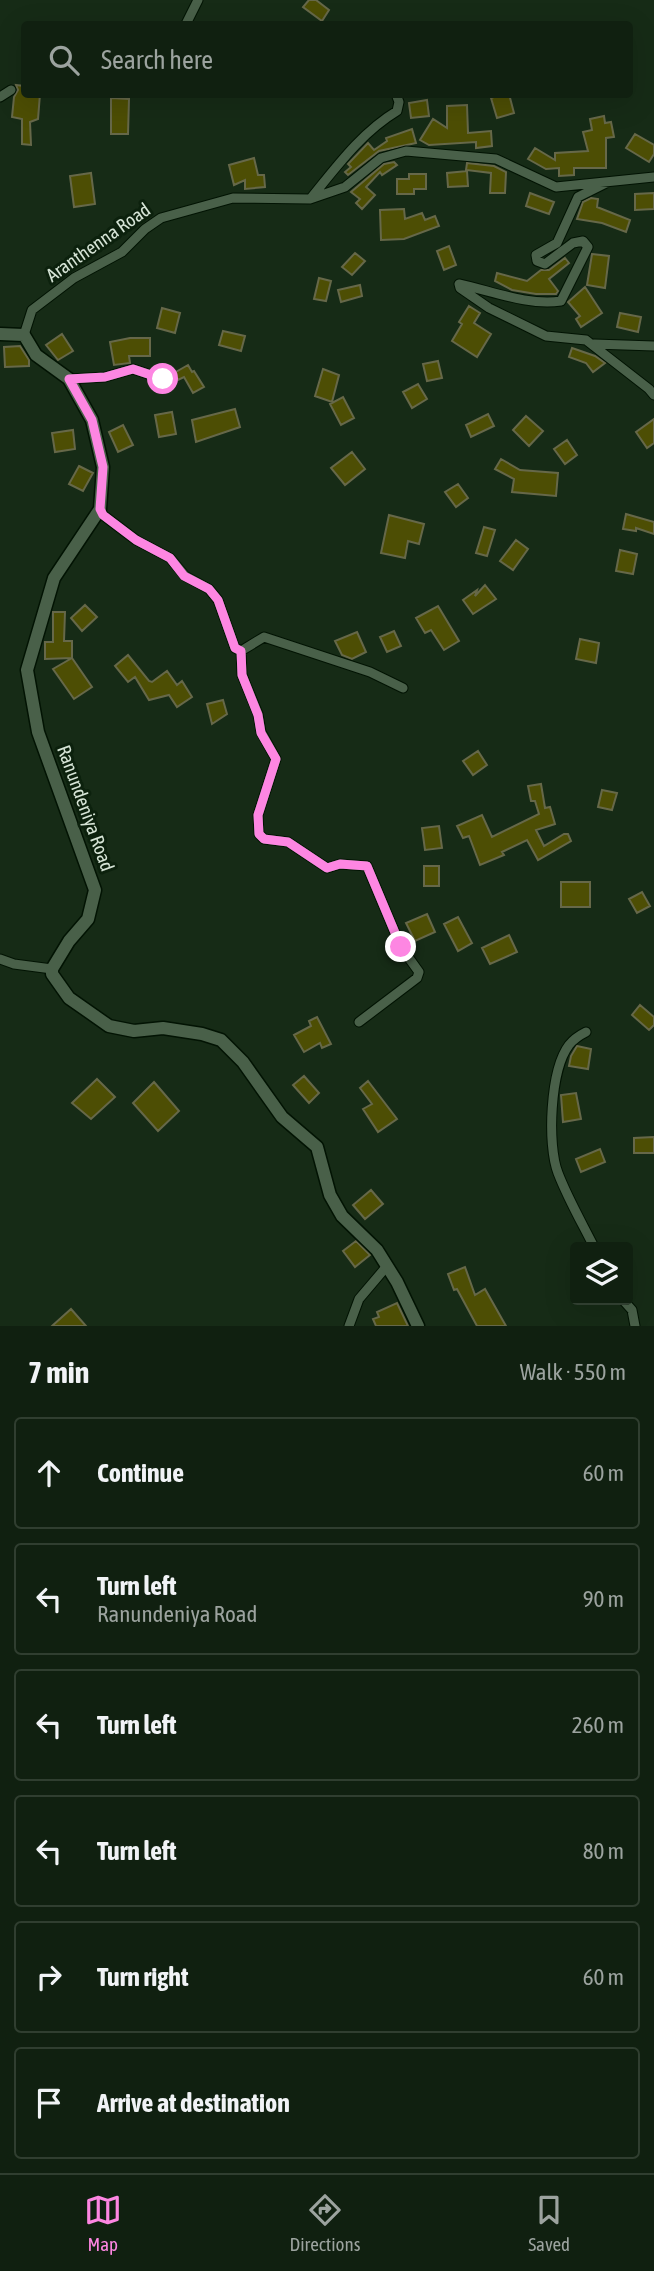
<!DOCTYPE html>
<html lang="en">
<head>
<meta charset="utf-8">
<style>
  :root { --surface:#102010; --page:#1e2d1e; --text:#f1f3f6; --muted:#9ca39f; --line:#303e30; --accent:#fd86e2 }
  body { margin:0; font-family:"Asap Condensed",sans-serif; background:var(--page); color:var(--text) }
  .controls { position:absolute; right:21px; bottom:21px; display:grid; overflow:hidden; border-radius:7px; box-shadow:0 7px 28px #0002 }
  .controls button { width:63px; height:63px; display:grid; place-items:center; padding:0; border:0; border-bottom:2px solid var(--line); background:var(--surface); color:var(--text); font:35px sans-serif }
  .stop { position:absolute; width:21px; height:21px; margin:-16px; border:5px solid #fd86e2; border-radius:50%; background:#fff }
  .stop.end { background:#fd86e2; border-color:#fff; box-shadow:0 2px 7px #0008 }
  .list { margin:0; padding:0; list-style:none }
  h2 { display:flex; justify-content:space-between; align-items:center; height:91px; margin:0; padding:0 28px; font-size:30px }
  h2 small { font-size:23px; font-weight:400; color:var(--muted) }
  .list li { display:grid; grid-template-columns:46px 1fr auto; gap:21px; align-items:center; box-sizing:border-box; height:112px; margin:0 14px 14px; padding:0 14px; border:2px solid var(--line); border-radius:7px }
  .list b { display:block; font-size:26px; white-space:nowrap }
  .list p { margin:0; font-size:23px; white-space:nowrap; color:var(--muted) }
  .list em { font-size:23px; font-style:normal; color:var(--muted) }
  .icon { flex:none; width:38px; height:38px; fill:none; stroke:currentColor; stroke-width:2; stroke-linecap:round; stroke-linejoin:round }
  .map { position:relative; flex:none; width:654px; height:1326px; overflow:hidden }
  .search { position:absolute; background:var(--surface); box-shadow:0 7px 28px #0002; left:21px; right:21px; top:21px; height:77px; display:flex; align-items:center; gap:18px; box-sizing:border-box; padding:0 24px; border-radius:7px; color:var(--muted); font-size:26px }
  .sheet { height:847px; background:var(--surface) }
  nav { display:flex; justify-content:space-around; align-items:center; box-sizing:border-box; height:98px; border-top:2px solid var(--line); background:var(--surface); font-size:19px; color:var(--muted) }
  nav a { display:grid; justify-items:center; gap:4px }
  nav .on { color:var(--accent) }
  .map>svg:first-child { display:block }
  .building { fill:#4d4e04; stroke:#666849; stroke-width:2 }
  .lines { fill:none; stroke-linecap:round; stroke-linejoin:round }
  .minor-casing { stroke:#021303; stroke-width:11 }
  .secondary-casing { stroke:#021303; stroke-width:15 }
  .minor { stroke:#496049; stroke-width:9 }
  .secondary { stroke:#496049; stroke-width:12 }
  .route { stroke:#fd86e2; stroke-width:9 }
  .labels { text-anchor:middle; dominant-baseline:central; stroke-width:6; stroke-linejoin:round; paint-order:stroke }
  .street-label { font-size:19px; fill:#d6e4d6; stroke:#0c210d }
</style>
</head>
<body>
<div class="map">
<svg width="654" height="1326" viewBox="0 0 654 1326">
  <rect width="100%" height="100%" fill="#162b16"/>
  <path class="building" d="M309,0h7l13,10 -7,11 -19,-14z
    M16,85l8,1v8h16l-2,25 -8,3 1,23 -9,-1v-25l-10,-2 2,-20 4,-7z
    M503,94h6l5,19 -17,5 -6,-20z
    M111,98l18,1 -1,35h-17z
    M427,100l2,16 -18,2 -2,-15z
    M467,105l1,28 23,-2 1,15 -16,2v-6l-47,3 -9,-5 13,-21 14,9v-22z
    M604,116l1,7 6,-1 3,15 -8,1v30h-32v7l-15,1v-8l-13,1 -18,-10 7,-11 20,12v-7l33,-2 -5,-19 9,-2 -2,-11z
    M412,129l4,14 -37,8 -31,24 -3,-3 6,-5 -3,-3 20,-21 6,7 13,-9 -1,-3z
    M635,134l19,11v9l-5,8 -23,-14z
    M254,158l4,17h6l1,12 -20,2v-9l-11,5 -5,-20z
    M394,162l3,3 -15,10 -2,-3 -14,15 9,8 -13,14 -6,-6 4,-4 -9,-7 33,-28z
    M467,163l27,3 12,6 -1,21h-15l1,-20 -25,-3z
    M467,171l1,15 -20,1 -1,-14z
    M91,173l4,31 -21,3 -4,-31z
    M409,174h17v15h-12v5h-17v-15h12z
    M530,193l24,9 -5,12 -23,-8z
    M654,193v16l-19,1v-16z
    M591,198l7,1 -1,8 33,13 -4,12 -24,-9 -25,-4 6,-17z
    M404,209l1,10 17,-6 3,7 10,-4 4,10 -35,13 -23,1 -1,-30z
    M449,246l7,19 -12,5 -7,-19z
    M355,253l10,8 -13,14 -10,-8z
    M592,254l17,2 -4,32 -18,-3z
    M565,258l4,5 -20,16 9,12 -2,3h-20l-24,-4 -17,-9 2,-8 30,8 14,-11h8z
    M319,278l12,3 -5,20 -12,-2z
    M360,285l2,11 -21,6 -3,-12z
    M585,287l17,26 -21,14 -5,-8 4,-3 -12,-14z
    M469,306l11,7 -6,10 17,11 -14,23 -25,-16 10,-17 -3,-2z
    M162,308l18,5 -5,20 -18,-5z
    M620,313l21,4 -3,15 -21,-5z
    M223,331l22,5 -4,15 -22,-6z
    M62,334l11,17 -15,9 -12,-15z
    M130,338h20v18h-21l1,7 -16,2 -4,-23z
    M20,346l9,14v6l-24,1 -1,-20z
    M572,348l23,8 10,7 -12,9 -7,-9 -17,-6z
    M438,361l4,17 -15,3 -4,-17z
    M188,365l4,7 2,-1 10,16 -11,6 -9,-16 -6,3 -4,-7z
    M323,369l16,6 -7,27 -17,-6z
    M418,384l9,15 -15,9 -9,-16z
    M343,397l11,21 -13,7 -11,-21z
    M235,409l5,18 -44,15 -4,-22z
    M172,412l4,22 -17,3 -4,-22z
    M488,414l6,12 -23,11 -5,-12z
    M526,416l17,15 -14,15 -16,-16z
    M654,419v24l-7,5 -11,-16z
    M123,425l10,20 -15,7 -9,-20z
    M73,430l2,19 -20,3 -3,-19z
    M567,440l10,15 -12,9 -11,-15z
    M352,452l13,17 -20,16 -14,-17z
    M501,459l19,11 38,3 -2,23 -44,-4 2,-13 -19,-10z
    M79,466l14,7 -10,18 -14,-7z
    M458,484l10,14 -12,9 -11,-15z
    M626,514l28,8v12l-18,-6v3l-13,-2z
    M389,515l35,9 -5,20 -11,-3 -3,17 -24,-5z
    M484,527l11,3 -8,26 -11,-3z
    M516,540l12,9 -15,21 -13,-9z
    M620,550l17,4 -4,20 -17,-3z
    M485,585l11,14 -23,15 -10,-14 14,-10 -2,6z
    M85,605l12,12 -15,14 -11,-13z
    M438,606l21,35 -15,9 -13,-20 -6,3 -9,-15z
    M53,612h12l-1,29h8v17l-27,1v-17h8z
    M394,631l7,15 -14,6 -7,-15z
    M357,632l9,20 -14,7 -10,-4 -7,-14z
    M580,639l19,4 -3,20 -20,-4z
    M128,655l21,26 3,1 15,-11 10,14 5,-4 10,16 -15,10 -8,-12 -20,5 -14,-23 -7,5 -13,-16z
    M72,658l20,29 -18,12 -21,-30z
    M223,700l4,14 -15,10 -5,-20z
    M478,751l9,14 -14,10 -10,-14z
    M541,784l4,24 5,-1 5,17 -19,6 8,16 20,-12h4l3,7 -33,19 -11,-20 -25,12 2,3 -24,10 -11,-29 -6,2 -6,-12 25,-11 10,22 47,-23 -4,-13h-4l-3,-15z
    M602,790l15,3 -5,17 -14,-3z
    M439,826l3,22 -17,2 -3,-22z
    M424,866h15v20h-15z
    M561,882h29v25h-29z
    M642,892l8,14 -13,7 -8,-14z
    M427,914l8,18 -20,9 -9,-18z
    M458,917l14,26 -14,8 -14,-27z
    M509,935l8,17 -27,12 -8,-16z
    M640,1005l14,12v8l-5,5 -17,-15z
    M317,1017l14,27 -9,4 -2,-5 -16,9 -10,-17 17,-9 -2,-5z
    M577,1046l14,3 -3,20 -19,-3 2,-10z
    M304,1076l15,17 -10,10 -16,-18z
    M97,1079l18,18 -24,22 -19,-16z
    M368,1081l29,38 -19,13 -15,-23 9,-5 -12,-16z
    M154,1082l25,29 -21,20 -25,-28z
    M576,1093l5,26 -18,3 -2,-27z
    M654,1137v16h-20v-15z
    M600,1149l5,13 -24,10 -5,-13z
    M371,1190l12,14 -18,15 -12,-14z
    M356,1241l14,14 -15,12 -12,-16z
    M465,1267l10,28 10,-6 21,37h-29l-20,-37 -3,1 -6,-16z
    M397,1303l11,23h-32l-3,-7 6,-2 -2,-5z
    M71,1309l15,17h-34z"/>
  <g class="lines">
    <g class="minor-casing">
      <path id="minor" d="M186,24l12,-24
        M0,97l11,-7
        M606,183l-28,14 -21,46 -21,12 1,6 8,3 28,-21 10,-2 5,6 -27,54c-33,5 -69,-10 -102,-17l1,4 29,20 57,28 40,4 63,49 5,6
        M311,198c26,-32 51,-66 86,-87l2,-9 -3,-8
        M24,335l8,-25 42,-32 48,-26 23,-23 16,-11 72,-20 77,1 35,-12 36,-29 25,-7 90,8 60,28 98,-10
        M594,344l60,2
        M69,379l36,-2 28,-8 30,10
        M100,509l3,6 33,25 34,18 15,18 24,13 9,11 17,48 6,3 1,24 16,39 3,18 15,27 -18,56 1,19 5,5 24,3 39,26 13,-4 27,2 34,81 18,25 -2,6 -58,44
        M241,651l23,-14 106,35 33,16
        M0,959l14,5 38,5
        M586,1032c-6,3 -13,8 -17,13 -19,25 -22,100 -11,128 10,26 24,50 36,74
        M623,1300l9,10 3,16
        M349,1326l10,-27 28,-33"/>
    </g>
    <g class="secondary-casing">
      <path id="secondary" d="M0,334l24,1 12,20 33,24 23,41 11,47 -3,42 -46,69 -27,92 11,62 57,158 -7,29 -19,22 -17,28v5l17,24 40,28 25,5 29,-3 39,6 19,6 22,22 39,55 35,30 13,48 12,21 35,34 20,32 21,44"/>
    </g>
    <use href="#minor" class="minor"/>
    <use href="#secondary" class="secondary"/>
  </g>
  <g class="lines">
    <path class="route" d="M163,379l-30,-10 -28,8 -36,2 23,41 11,47 -3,42 3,6 33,25 34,18 14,18 25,13 9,11 17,48 6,3 1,24 16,40 3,18 15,26 -18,56 1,19 5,5 24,3 39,26 13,-4 27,2 34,81"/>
  </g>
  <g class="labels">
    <g class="street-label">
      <text transform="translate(98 242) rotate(-35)">Aranthenna Road</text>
      <text transform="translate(86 808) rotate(70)">Ranundeniya Road</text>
    </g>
  </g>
</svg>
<div class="controls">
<button><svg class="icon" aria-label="layers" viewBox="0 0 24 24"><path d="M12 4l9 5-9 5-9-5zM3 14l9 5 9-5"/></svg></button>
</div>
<div class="stop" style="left:163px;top:379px"></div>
<div class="stop end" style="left:401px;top:947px"></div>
<div class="search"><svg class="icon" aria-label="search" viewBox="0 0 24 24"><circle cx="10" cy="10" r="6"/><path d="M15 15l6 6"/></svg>Search here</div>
</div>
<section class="sheet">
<h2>7 min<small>Walk · 550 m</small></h2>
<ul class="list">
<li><svg class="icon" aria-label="ahead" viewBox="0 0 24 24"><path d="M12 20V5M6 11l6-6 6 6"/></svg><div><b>Continue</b></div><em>60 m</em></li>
<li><svg class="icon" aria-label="left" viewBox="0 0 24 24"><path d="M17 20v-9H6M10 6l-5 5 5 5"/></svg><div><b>Turn left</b><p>Ranundeniya Road</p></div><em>90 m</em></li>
<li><svg class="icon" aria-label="left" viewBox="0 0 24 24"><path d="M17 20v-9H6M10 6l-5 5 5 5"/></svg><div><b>Turn left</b></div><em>260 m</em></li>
<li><svg class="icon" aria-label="left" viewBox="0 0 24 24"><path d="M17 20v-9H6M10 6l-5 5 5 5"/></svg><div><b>Turn left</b></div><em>80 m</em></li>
<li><svg class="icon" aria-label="right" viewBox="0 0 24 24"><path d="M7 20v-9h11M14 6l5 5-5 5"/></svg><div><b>Turn right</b></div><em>60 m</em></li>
<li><svg class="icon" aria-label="arrive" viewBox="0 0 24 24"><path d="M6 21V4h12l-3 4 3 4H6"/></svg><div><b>Arrive at destination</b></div></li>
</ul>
</section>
<nav>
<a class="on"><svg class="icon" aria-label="map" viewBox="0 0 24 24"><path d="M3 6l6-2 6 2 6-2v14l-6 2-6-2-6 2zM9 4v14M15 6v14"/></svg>Map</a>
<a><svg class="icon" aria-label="directions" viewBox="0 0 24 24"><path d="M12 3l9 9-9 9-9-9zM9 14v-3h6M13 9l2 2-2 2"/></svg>Directions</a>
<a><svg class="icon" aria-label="saved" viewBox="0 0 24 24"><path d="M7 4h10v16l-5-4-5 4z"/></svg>Saved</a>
</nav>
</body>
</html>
